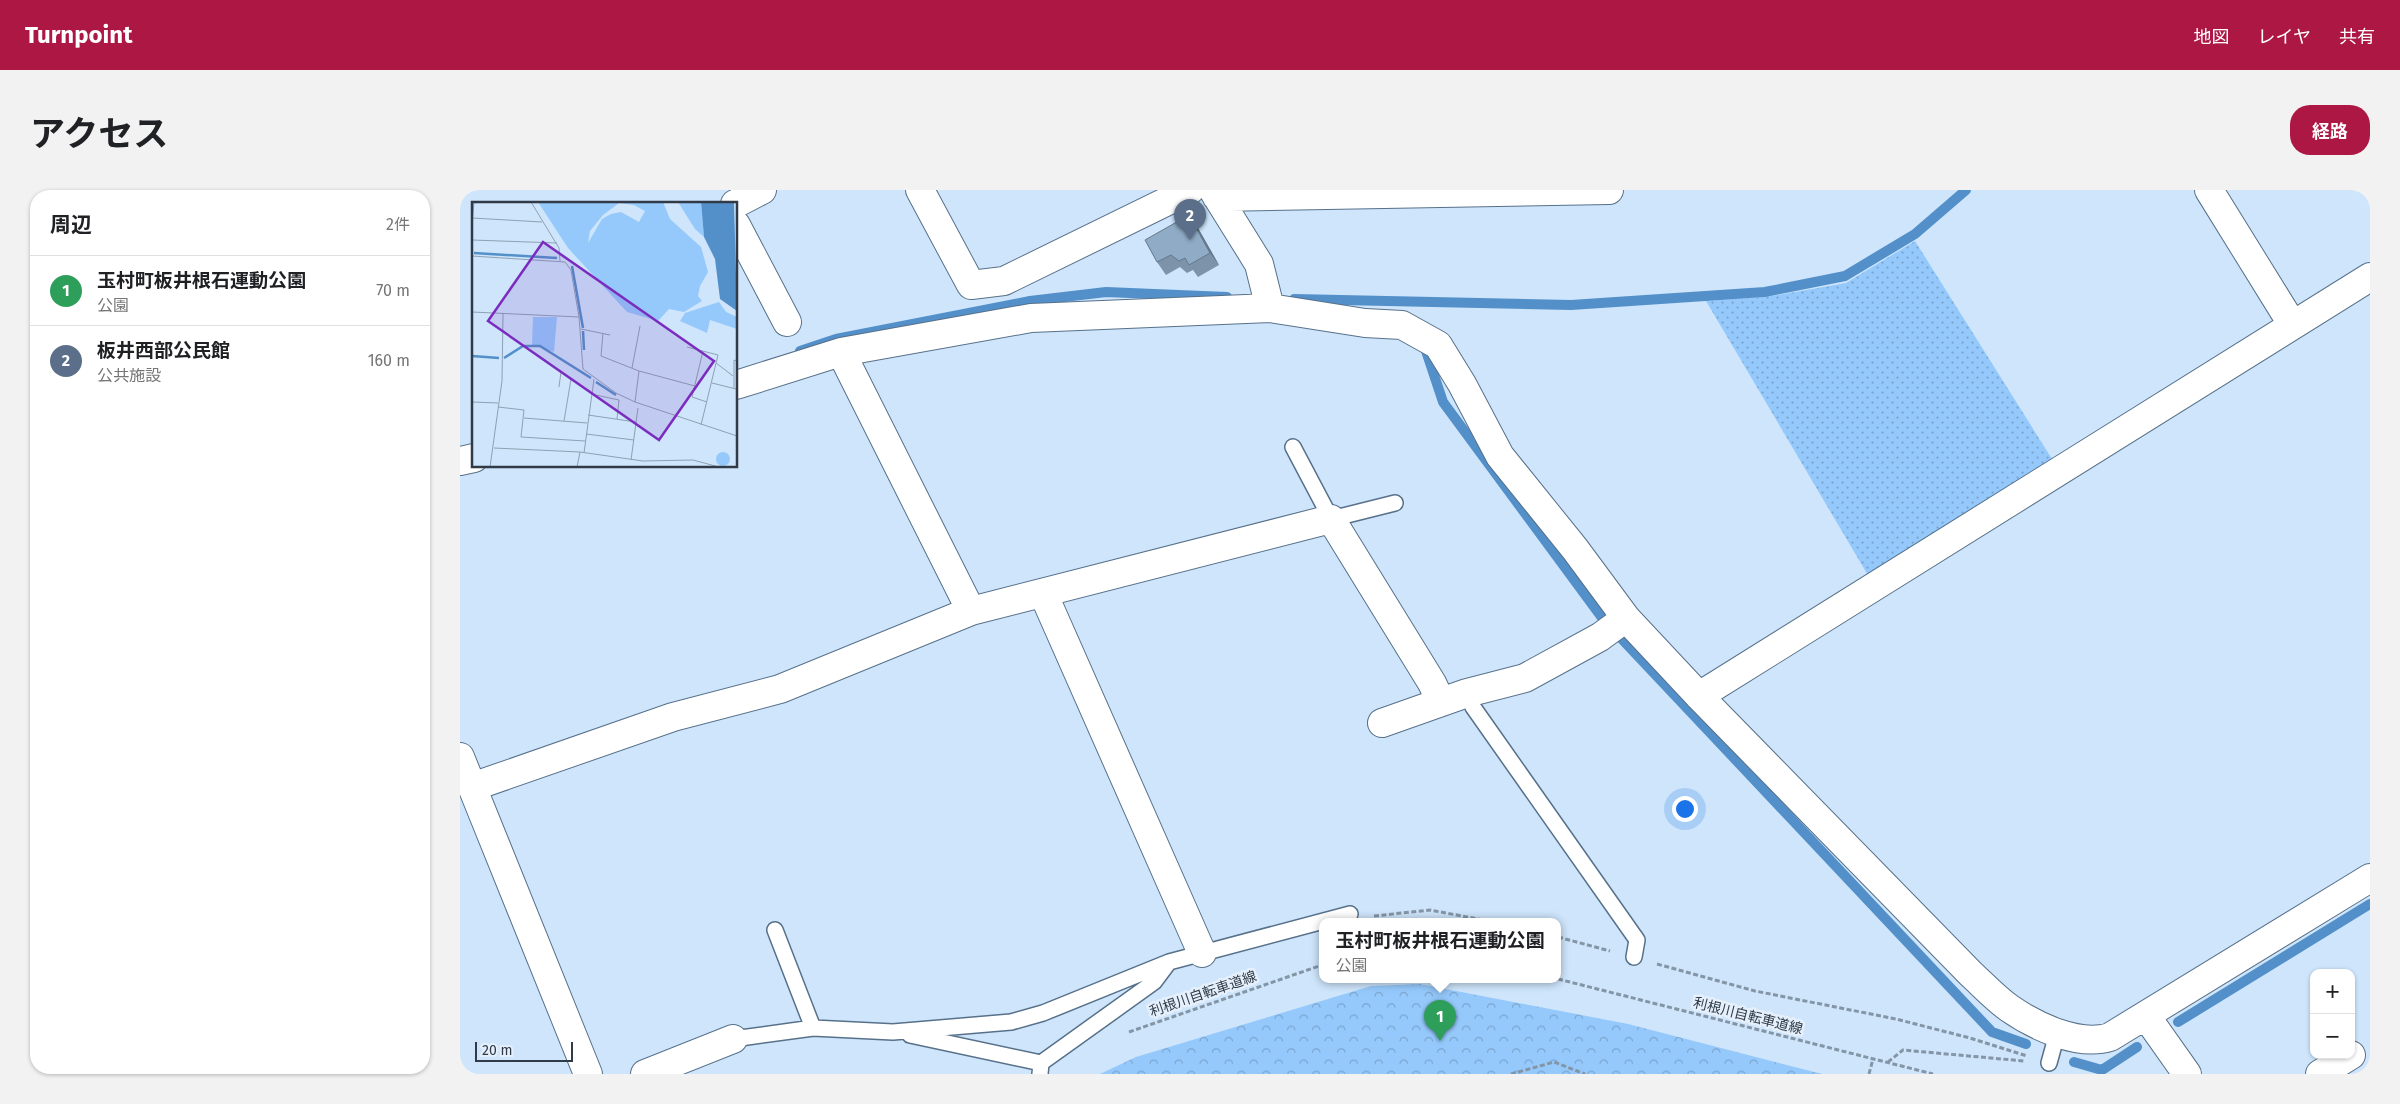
<!DOCTYPE html>
<html lang="ja">
<head>
<meta charset="utf-8">
<style>
  :root { --surface:#fff; --page:#f2f2f2; --text:#202124; --muted:#757577; --line:#e0e0e0; --accent:#ac1744 }
  body { margin:0; font-family:"Fira Sans","Noto Sans JP",sans-serif; background:var(--page); color:var(--text) }
  .controls { position:absolute; right:15px; bottom:15px; display:grid; overflow:hidden; border-radius:10px; box-shadow:0 1px 4px #0004 }
  .controls button { width:45px; height:45px; display:grid; place-items:center; padding:0; border:0; border-bottom:1px solid var(--line); background:var(--surface); color:var(--text); font:25px sans-serif }
  .scale { position:absolute; left:15px; bottom:12px; width:98px; box-sizing:border-box; padding-left:5px; border:2px solid #303b47; border-top:0; font-size:14px; line-height:18px; white-space:nowrap; color:#303b47; -webkit-text-stroke:4px #e5f0fc; paint-order:stroke }
  .you { position:absolute; left:1224px; top:618px; width:18px; height:18px; margin:-12px; border:4px solid #fff; border-radius:50%; background:#1a73e8; box-shadow:0 0 0 8px #1a73e833 }
  .badge { display:grid; place-items:center; width:32px; height:32px; border-radius:50%; background:var(--accent); color:#fff; font-size:16px; font-weight:700 }
  .pin { position:absolute; translate:-50% -41px; filter:drop-shadow(0 1px 2px #0008) }
  .pin::after { content:''; position:absolute; top:26px; width:18px; height:15px; background:inherit; clip-path:polygon(0 0,100% 0,50% 100%) }
  .popup { position:absolute; left:859px; top:728px; width:242px; height:65px; box-sizing:border-box; display:grid; place-content:center; border-radius:10px; background:var(--surface); filter:drop-shadow(0 1px 4px #0005); font-size:16px; white-space:nowrap; color:var(--muted) }
  .popup b { font-size:19px; color:var(--text) }
  .popup::after { content:''; position:absolute; left:50%; top:100%; margin-left:-10px; border:10px solid transparent; border-top-color:var(--surface) }
  .list { margin:0; padding:0; list-style:none }
  h2 { display:flex; justify-content:space-between; align-items:center; height:65px; margin:0; padding:0 20px; font-size:21px }
  h2 small { font-size:16px; font-weight:400; color:var(--muted) }
  .list li { display:grid; grid-template-columns:32px 1fr auto; gap:15px; align-items:center; box-sizing:border-box; height:70px; padding:0 20px; border-top:1px solid var(--line) }
  .list b { display:block; font-size:19px; white-space:nowrap }
  .list p { margin:0; font-size:16px; white-space:nowrap; color:var(--muted) }
  .list em { font-size:16px; font-style:normal; color:var(--muted) }
  .map { position:relative; flex:none; width:1910px; height:884px; overflow:hidden; border-radius:20px }
  header { display:flex; align-items:center; gap:30px; box-sizing:border-box; height:70px; padding:0 25px; background:var(--accent); color:#fff }
  header strong { font-size:24px }
  nav { display:flex; gap:28px; margin-inline-start:auto; font-size:18px }
  .intro { display:flex; align-items:center; justify-content:space-between; box-sizing:border-box; height:120px; padding:0 30px }
  h1 { margin:0; font-size:35px }
  .button { padding:12px 22px; border-radius:20px; background:var(--accent); color:#fff; font-size:18px; font-weight:700 }
  main { display:flex; gap:30px; padding:0 30px }
  aside { flex:1; background:var(--surface); border-radius:20px; box-shadow:0 1px 4px #0004 }
  .map>svg:first-child { display:block }
  .grass { fill:url(#grass-dots) }
  .forest { fill:url(#forest-crowns) }
  .lines { fill:none; stroke-linecap:round; stroke-linejoin:round }
  .stream { stroke:#5390c9; stroke-width:10 }
  .service-casing { stroke:#57718a; stroke-width:18 }
  .minor-casing { stroke:#57718a; stroke-width:30 }
  .path { stroke:#8495a6; stroke-width:3; stroke-dasharray:5 2.5; stroke-linecap:butt }
  .service { stroke:#fff; stroke-width:15 }
  .minor { stroke:#fff; stroke-width:28 }
  .wall { fill:#7c93aa }
  .shaded-wall { fill:#65788b }
  .building { fill:#90abc6; stroke:#65788b }
  .labels { text-anchor:middle; dominant-baseline:central; stroke-width:5; stroke-linejoin:round; paint-order:stroke }
  .street-label { font-size:14px; fill:#303b47; stroke:#e5f0fc }
  .inset-river { fill:none; stroke:#5390c9; stroke-width:2.5 }
  .inset-road { fill:none; stroke:#8fa1b3; stroke-width:1 }
  .view { fill:#7b2cbf; fill-opacity:0.15; stroke:#7b2cbf; stroke-width:2.5 }
  .inset-edge { fill:none; stroke:#303b47; stroke-width:2.5 }
</style>
</head>
<body>
<header>
<strong>Turnpoint</strong>
<nav><a>地図</a><a>レイヤ</a><a>共有</a></nav>
</header>
<div class="intro"><h1>アクセス</h1><a class="button">経路</a></div>
<main>
<aside>
<h2>周辺<small>2件</small></h2>
<ul class="list">
<li><span class="badge" style="background:#2e9e5b">1</span><div><b>玉村町板井根石運動公園</b><p>公園</p></div><em>70 m</em></li>
<li><span class="badge" style="background:#5c6f8a">2</span><div><b>板井西部公民館</b><p>公共施設</p></div><em>160 m</em></li>
</ul>
</aside>
<div class="map">
<svg width="1910" height="884" viewBox="0 0 1910 884">
  <defs>
    <pattern id="grass-dots" width="8" height="8" patternUnits="userSpaceOnUse" patternTransform="scale(1.25)"><rect width="8" height="8" fill="#95c9fc"/><path d="M2 2h.1M6 6h.1" fill="none" stroke="#7aa4ce" stroke-width="1.8" stroke-linecap="round"/></pattern>
    <pattern id="forest-crowns" width="20" height="18" patternUnits="userSpaceOnUse" patternTransform="scale(1.25)"><rect width="20" height="18" fill="#95c9fc"/><path d="M2 6a3 3 0 1 1 6 0M12 15a3 3 0 1 1 6 0" fill="none" stroke="#7aa4ce"/></pattern>
  </defs>
  <rect width="100%" height="100%" fill="#cee5fb"/>
  <path class="grass" d="M1455,51l137,218 -183,118 -163,-276 60,-4 80,-14z"/>
  <path class="forest" d="M960,794l208,40 194,50h-722l36,-17 235,-71z"/>
  <g class="lines">
    <path class="stream" d="M834,109l277,6 194,-13 80,-16 70,-42 51,-44
      M340,161l36,-12 194,-38 76,-9 121,5
      M966,161l17,51 160,217
      M1160,447l372,395 34,12
      M1718,832l192,-118
      M1614,872l28,8 35,-23"/>
    <g class="service-casing">
      <path id="service" d="M833,257l38,72 64,-16
        M1007,503l6,14 164,233 -3,17
        M315,740l38,98
        M450,845l131,28 -1,11
        M273,849l80,-11 80,4 118,-10 32,-9 126,-51 181,-48
        M581,873l113,-81 15,-20
        M1589,873l8,-29"/>
    </g>
    <g class="minor-casing">
      <path id="minor" d="M460,0l51,95 33,-4 186,-91
        M753,0l46,74 11,44
        M1749,0l83,134
        M757,7l392,-7
        M275,14l27,-14
        M276,35l51,97
        M381,162l130,259 360,-92 101,164 9,19
        M276,195l105,-33 190,-34 239,-10 95,15 37,2 36,20 24,39 38,72 75,93 51,69 73,78 272,278c12,11 24,24 38,34 26,18 69,39 101,29l260,-159
        M0,271l14,-3
        M583,403l159,360
        M1239,506l671,-419
        M922,533l85,-30 58,-15 75,-41 26,-19
        M0,567l128,317
        M12,597l201,-70 107,-28 191,-78
        M1686,826l41,58
        M185,884l88,-35
        M1860,884l31,-19"/>
    </g>
    <path class="path" d="M914,726l56,-6 64,12
      M1098,747l52,14
      M1197,774l98,27 141,28 74,19 57,18
      M1098,789l375,95
      M669,842l193,-67
      M1428,872l15,-12 121,11
      M1051,884l43,-12 31,12
      M1409,884l4,-15"/>
    <use href="#service" class="service"/>
    <use href="#minor" class="minor"/>
  </g>
  <path class="wall" d="M729,25l9,13 21,37 -21,12 -5,-7 -6,3 -7,-6 -14,8 -9,-13z"/>
  <path class="shaded-wall" d="M729,25l9,13 21,37 -9,-12z"/>
  <path class="building" d="M729,25l21,38 -21,12 -4,-7 -6,3 -8,-6 -14,7 -12,-22z"/>
  <g class="labels">
    <g class="street-label">
      <text transform="translate(743 804) rotate(-19)">利根川自転車道線</text>
      <text transform="translate(1288 826) rotate(14)">利根川自転車道線</text>
    </g>
  </g>
  <g transform="translate(12 12)">
    <rect width="265" height="265" fill="#cee5fb"/>
    <path d="M61,115h24l-3,35 -22,-7z" fill="#95c9fc"/>
    <path d="M66,0h125l7,17 31,28 7,25 -8,14 -2,10 4,5 -18,11 -15,-3 -11,12 -31,-9 -59,-64zM147,1l15,2 11,6 -6,11 -18,-10 -10,2 -9,5 -14,24 2,-12 13,-16zM206,0h23l3,35 -9,-8zM247,100l7,10 11,5v12l-27,-9 -3,13 -27,-12 5,-8zM244 257a7 7 0 1 1 14 0a7 7 0 1 1-14 0Z" fill="#95c9fc" fill-rule="evenodd"/>
    <path d="M147,18l18,2 15,15 -19,34 -5,1 -34,-20 6,-20z" fill="#95c9fc"/>
    <path d="M229,0h33l3,109 -17,-12 -5,-40 -11,-22z" fill="#5390c9"/>
    <path class="inset-river" d="M2,51l83,5M100,64l11,62M111,129l1,19M0,154l27,2M32,156l19,-12h17l51,32M124,180l20,13"/>
    <path class="inset-road" d="M40,0h19M59,0l28,46 1,13M0,16l70,4M0,22l2,-22M0,38l85,3M0,54l93,6 6,8 8,47 4,52 33,24 19,9 102,34M0,110l107,5M109,127l29,6M131,131l-2,23 38,15 -4,31M215,145l31,8 -17,70M231,149l-11,46 15,5M244,161l17,13M78,162l41,28M160,166l8,-42M167,169l56,15M240,181l24,6M87,185l2,-15M262,187v-29l3,1M119,192l28,6 -2,19M0,200l26,1M26,205l26,3 -3,27 64,4M116,213l48,7M52,216l63,5M92,219l7,-42M114,232l48,6M22,246l86,4 63,9 50,-1 26,7M112,251l10,-74M159,258l7,-52M18,265l12,-86 1,-67M105,265l3,-15"/>
    <path class="view" d="M71,40l171,119 -55,79 -171,-119z"/>
    <rect width="265" height="265" class="inset-edge"/>
  </g>
</svg>
<div class="controls">
<button>+</button>
<button>−</button>
</div>
<div class="scale">20 m</div>
<div class="you"></div>
<div class="pin badge" style="left:980px;top:851px;background:#2e9e5b">1</div>
<div class="popup"><b>玉村町板井根石運動公園</b>公園</div>
<div class="pin badge" style="left:730px;top:50px;background:#5c6f8a">2</div>
</div>
</main>
</body>
</html>
